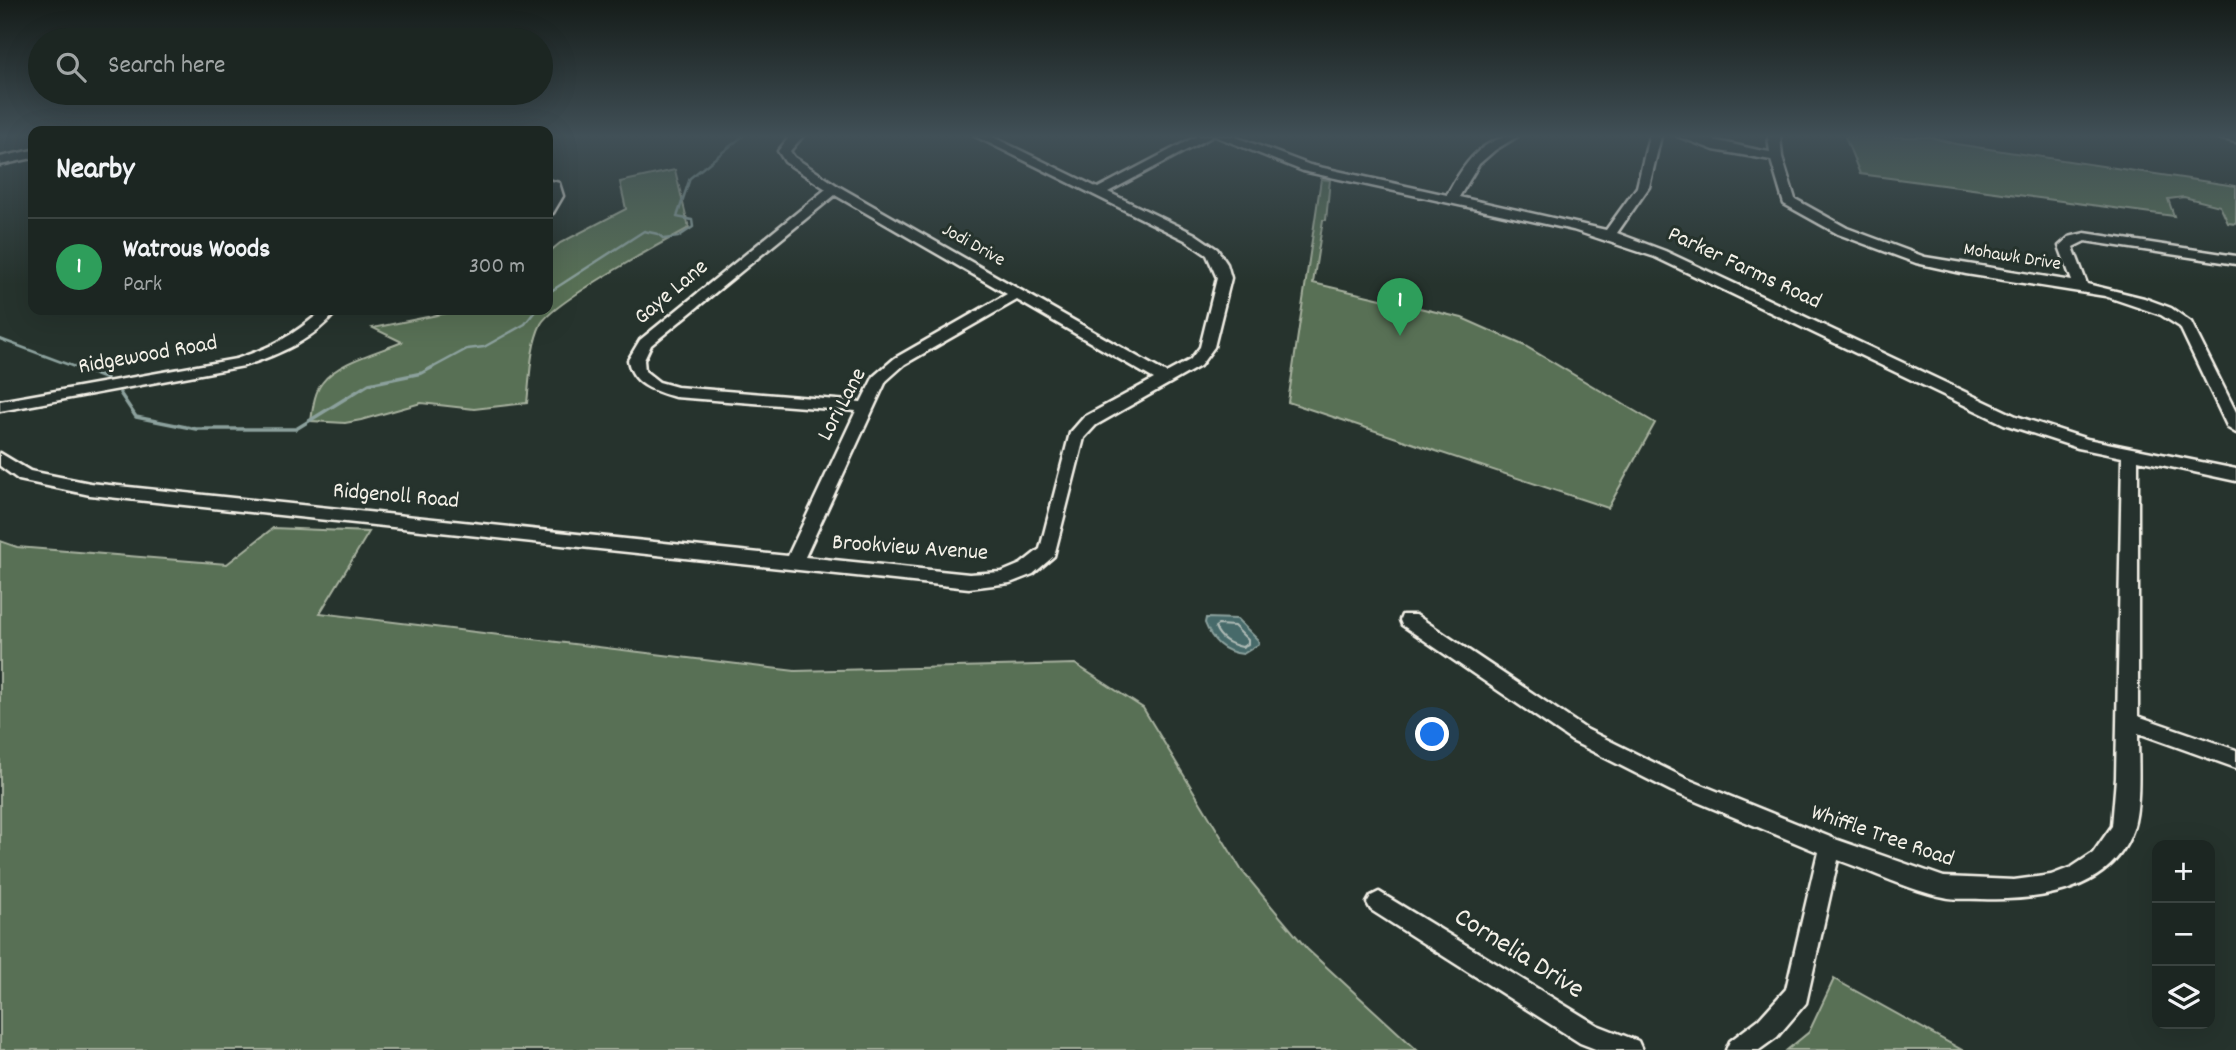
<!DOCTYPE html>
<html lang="en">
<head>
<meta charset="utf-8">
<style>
  :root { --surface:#1c2622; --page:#252e2a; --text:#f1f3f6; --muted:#a0a5a5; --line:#3a4340; --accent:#d93025 }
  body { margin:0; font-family:Dekko,sans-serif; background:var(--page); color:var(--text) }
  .controls { position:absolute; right:21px; bottom:21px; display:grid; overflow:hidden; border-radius:14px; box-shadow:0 7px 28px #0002 }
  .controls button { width:63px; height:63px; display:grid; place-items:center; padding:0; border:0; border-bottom:2px solid var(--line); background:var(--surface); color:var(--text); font:35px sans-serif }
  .you { position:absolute; left:1433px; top:735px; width:24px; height:24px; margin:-18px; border:5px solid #fff; border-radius:50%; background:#1a73e8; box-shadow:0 0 0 10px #1a73e833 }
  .badge { display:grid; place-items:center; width:46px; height:46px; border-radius:50%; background:var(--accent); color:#fff; font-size:23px; font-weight:700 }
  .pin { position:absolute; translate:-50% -58px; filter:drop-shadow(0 2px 4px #0008) }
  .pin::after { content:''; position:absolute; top:37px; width:24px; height:21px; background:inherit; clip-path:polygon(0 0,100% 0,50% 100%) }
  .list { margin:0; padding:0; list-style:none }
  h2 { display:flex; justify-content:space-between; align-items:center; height:91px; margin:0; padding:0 28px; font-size:30px }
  h2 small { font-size:23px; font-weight:400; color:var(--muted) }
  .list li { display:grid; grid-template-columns:46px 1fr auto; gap:21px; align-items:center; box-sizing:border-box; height:98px; padding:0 28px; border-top:2px solid var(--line) }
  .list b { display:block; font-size:26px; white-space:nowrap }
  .list p { margin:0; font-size:23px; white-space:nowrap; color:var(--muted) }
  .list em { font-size:23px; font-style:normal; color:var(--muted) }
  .icon { flex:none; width:38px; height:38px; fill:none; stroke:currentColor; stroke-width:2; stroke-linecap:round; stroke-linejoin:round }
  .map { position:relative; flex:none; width:2236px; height:1050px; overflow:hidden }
  .search { position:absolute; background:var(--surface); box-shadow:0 7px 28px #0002; left:28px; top:28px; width:525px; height:77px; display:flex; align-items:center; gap:18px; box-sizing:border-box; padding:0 24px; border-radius:38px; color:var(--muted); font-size:26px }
  .panel { position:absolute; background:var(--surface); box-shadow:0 7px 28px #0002; left:28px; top:126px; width:525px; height:189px; border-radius:14px }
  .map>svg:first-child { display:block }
  .green { fill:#587055; stroke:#a6b09e; stroke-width:2 }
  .water { fill:#476b6b; stroke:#8ca19d; stroke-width:2 }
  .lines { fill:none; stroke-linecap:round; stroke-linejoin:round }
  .shore { stroke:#afbbb6; stroke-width:2 }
  .stream-far1 { stroke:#8ca19d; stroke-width:2.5 }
  .stream { stroke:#8ca19d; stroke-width:3.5 }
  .minor-casing { stroke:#f4f1e8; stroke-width:5 }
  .minor { fill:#26332d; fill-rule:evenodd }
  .labels { text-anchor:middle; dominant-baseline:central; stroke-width:6; stroke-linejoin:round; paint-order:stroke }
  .far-street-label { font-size:19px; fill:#f4f1e8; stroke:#26332d }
  .street-label { font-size:23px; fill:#f4f1e8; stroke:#26332d }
  .near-street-label { font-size:28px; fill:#f4f1e8; stroke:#26332d }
</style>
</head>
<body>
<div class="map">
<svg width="2236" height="1050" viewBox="0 0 2236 1050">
  <rect width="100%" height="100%" fill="#26332d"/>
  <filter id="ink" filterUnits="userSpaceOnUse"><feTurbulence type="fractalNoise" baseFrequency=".0143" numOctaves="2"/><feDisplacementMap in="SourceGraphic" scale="14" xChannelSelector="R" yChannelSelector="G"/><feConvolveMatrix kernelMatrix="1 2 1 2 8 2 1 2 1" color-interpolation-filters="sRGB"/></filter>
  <g filter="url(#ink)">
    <path class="green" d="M1845,137h85l26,7 280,42v38l-8,-1 -8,-17 -36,-9 -16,2 6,17 -314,-42z
      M675,170l14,58c-26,14 -136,74 -148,96 -11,22 -11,55 -14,79l-53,6 -53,-6 -60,17 -16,3 -34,-2c2,-13 3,-28 11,-38 15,-21 57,-31 80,-41l-29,-14 89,-18h86v-57l12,-10 66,-34 -6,-27z
      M1321,179l9,1 -4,40h-3l-10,63 149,35 63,28 130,77 -47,85 -320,-106z
      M273,528l96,4 -49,81 475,58 280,-7 68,44 99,163 65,78 110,101h-1417v-509l17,6 210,17z
      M1834,979l128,71h-175l22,-18z"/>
    <path class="water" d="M1206,618l31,1 21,21 1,4 -16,10c-20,-2 -31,-13 -38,-31z"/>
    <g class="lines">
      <path class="shore" d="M1218,625l16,1 14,14v4l-6,3c-13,-3 -22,-8 -27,-20z"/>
      <path class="stream-far1" d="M548,293l96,-62 14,3 6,5 14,-2 15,-10 -1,-7 -15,-3 13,-39 53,-42
        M0,339l80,30
        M430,369l37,-20 17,-2 41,-23 11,-14"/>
      <path class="stream" d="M76,367l31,12
        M120,393l16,24 60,12h100l73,-45 53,-11 11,-6"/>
      <g class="minor-casing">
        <path id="minor" d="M790,136h13l-13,15 4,6 44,29 328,187 24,-13 10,-13 17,-69 -10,-23 -22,-15 -210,-104h16l107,52 99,-52h16l-105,56 87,42 22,15 10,15 4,14 -17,69 -14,19 -104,59 -12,13 -30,118 -21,18 -23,9 -41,5 -879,-93 -71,-15 -19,-14v-13l30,18 60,12 698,73 68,-145 -181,-14c-22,-6 -43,-13 -47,-37l12,-20 186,-151 -41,-27 -7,-11zM835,195l172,99 -112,64 -21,18 -13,26 -184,-15 -18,-5 -14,-11 -1,-11 7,-15zM1017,300l137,79 -70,38 -14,16 -30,116 -19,15 -19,8 -33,2 -164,-17 81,-176 19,-17z
          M1215,136h18l77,29 137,30c16,-30 35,-59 71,-59l-23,14 -16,14 -20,33 147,33 31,-43 12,-51h12l-12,51 -32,46 48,18 351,165 71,23 149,30v12l-98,-21v256l98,34v18l-98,-35c0,26 3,72 -5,96 -21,63 -95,72 -152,70 -12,-1 -26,1 -37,-2 -33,-6 -73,-26 -106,-37l-32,143 -29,34 -18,13h-33l4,-9 29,-22 27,-30 32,-137 -147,-61 -99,-50 -170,-116 -2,-5 2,-5h14l170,114 101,50 148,60 109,38 70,3 37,-5 21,-8 21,-14 19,-27 4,-48 6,-321 -44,-9 -74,-24 -349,-167 -82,-27 -270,-59z
          M1677,136c31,0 62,11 93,16l-2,-16h12l2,21 13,42 52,29 78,29 147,24 -13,-35 10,-9 16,-4 151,23v8l-151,-23 -12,6 14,37 57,14 27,10 20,14 45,90v21l-8,-5 -48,-101 -19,-12 -56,-19 -139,-22 -50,-11 -78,-29 -54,-30 -13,-44 -57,-10z
          M2210,136h26v6z
          M33,150v8l-33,7v-8z
          M548,180l11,3 4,13 -10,17 -5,1v-14l3,-4z
          M323,310h15c-25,30 -58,44 -94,56l-244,45v-10l236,-42c39,-13 56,-23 87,-49z
          M1379,892l218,133 41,16 4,9h-44l-18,-7 -209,-133 -4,-7 4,-7z"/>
      </g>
      <use href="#minor" class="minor"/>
    </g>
  </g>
  <linearGradient id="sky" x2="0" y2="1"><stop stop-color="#151c19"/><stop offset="0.48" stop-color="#415057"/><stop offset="1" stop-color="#415057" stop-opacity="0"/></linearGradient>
  <rect width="2236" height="284" fill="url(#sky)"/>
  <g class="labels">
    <g class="far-street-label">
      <text transform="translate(973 246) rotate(29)">Jodi Drive</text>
      <text transform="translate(2012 258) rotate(9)">Mohawk Drive</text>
    </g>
    <g class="street-label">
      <text transform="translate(1744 269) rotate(25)">Parker Farms Road</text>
      <text transform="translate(672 293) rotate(-40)">Gaye Lane</text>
      <text transform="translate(148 356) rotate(-10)">Ridgewood Road</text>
      <text transform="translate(843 405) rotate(-62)">Lori Lane</text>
      <text transform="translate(396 497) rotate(5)">Ridgenoll Road</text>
      <text transform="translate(910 549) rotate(4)">Brookview Avenue</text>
      <text transform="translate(1882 837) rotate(19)">Whiffle Tree Road</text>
    </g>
    <g class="near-street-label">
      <text transform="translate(1518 955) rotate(32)">Cornelia Drive</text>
    </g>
  </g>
</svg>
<div class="controls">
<button>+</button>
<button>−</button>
<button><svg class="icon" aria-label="layers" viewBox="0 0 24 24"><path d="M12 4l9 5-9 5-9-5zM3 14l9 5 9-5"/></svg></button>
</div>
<div class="you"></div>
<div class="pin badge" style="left:1400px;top:336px;background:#2e9e5b">1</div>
<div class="search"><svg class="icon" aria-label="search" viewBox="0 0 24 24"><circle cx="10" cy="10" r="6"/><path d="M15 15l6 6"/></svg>Search here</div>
<section class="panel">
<h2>Nearby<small></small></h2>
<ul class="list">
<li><span class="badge" style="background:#2e9e5b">1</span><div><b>Watrous Woods</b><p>Park</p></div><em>300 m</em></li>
</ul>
</section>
</div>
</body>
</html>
